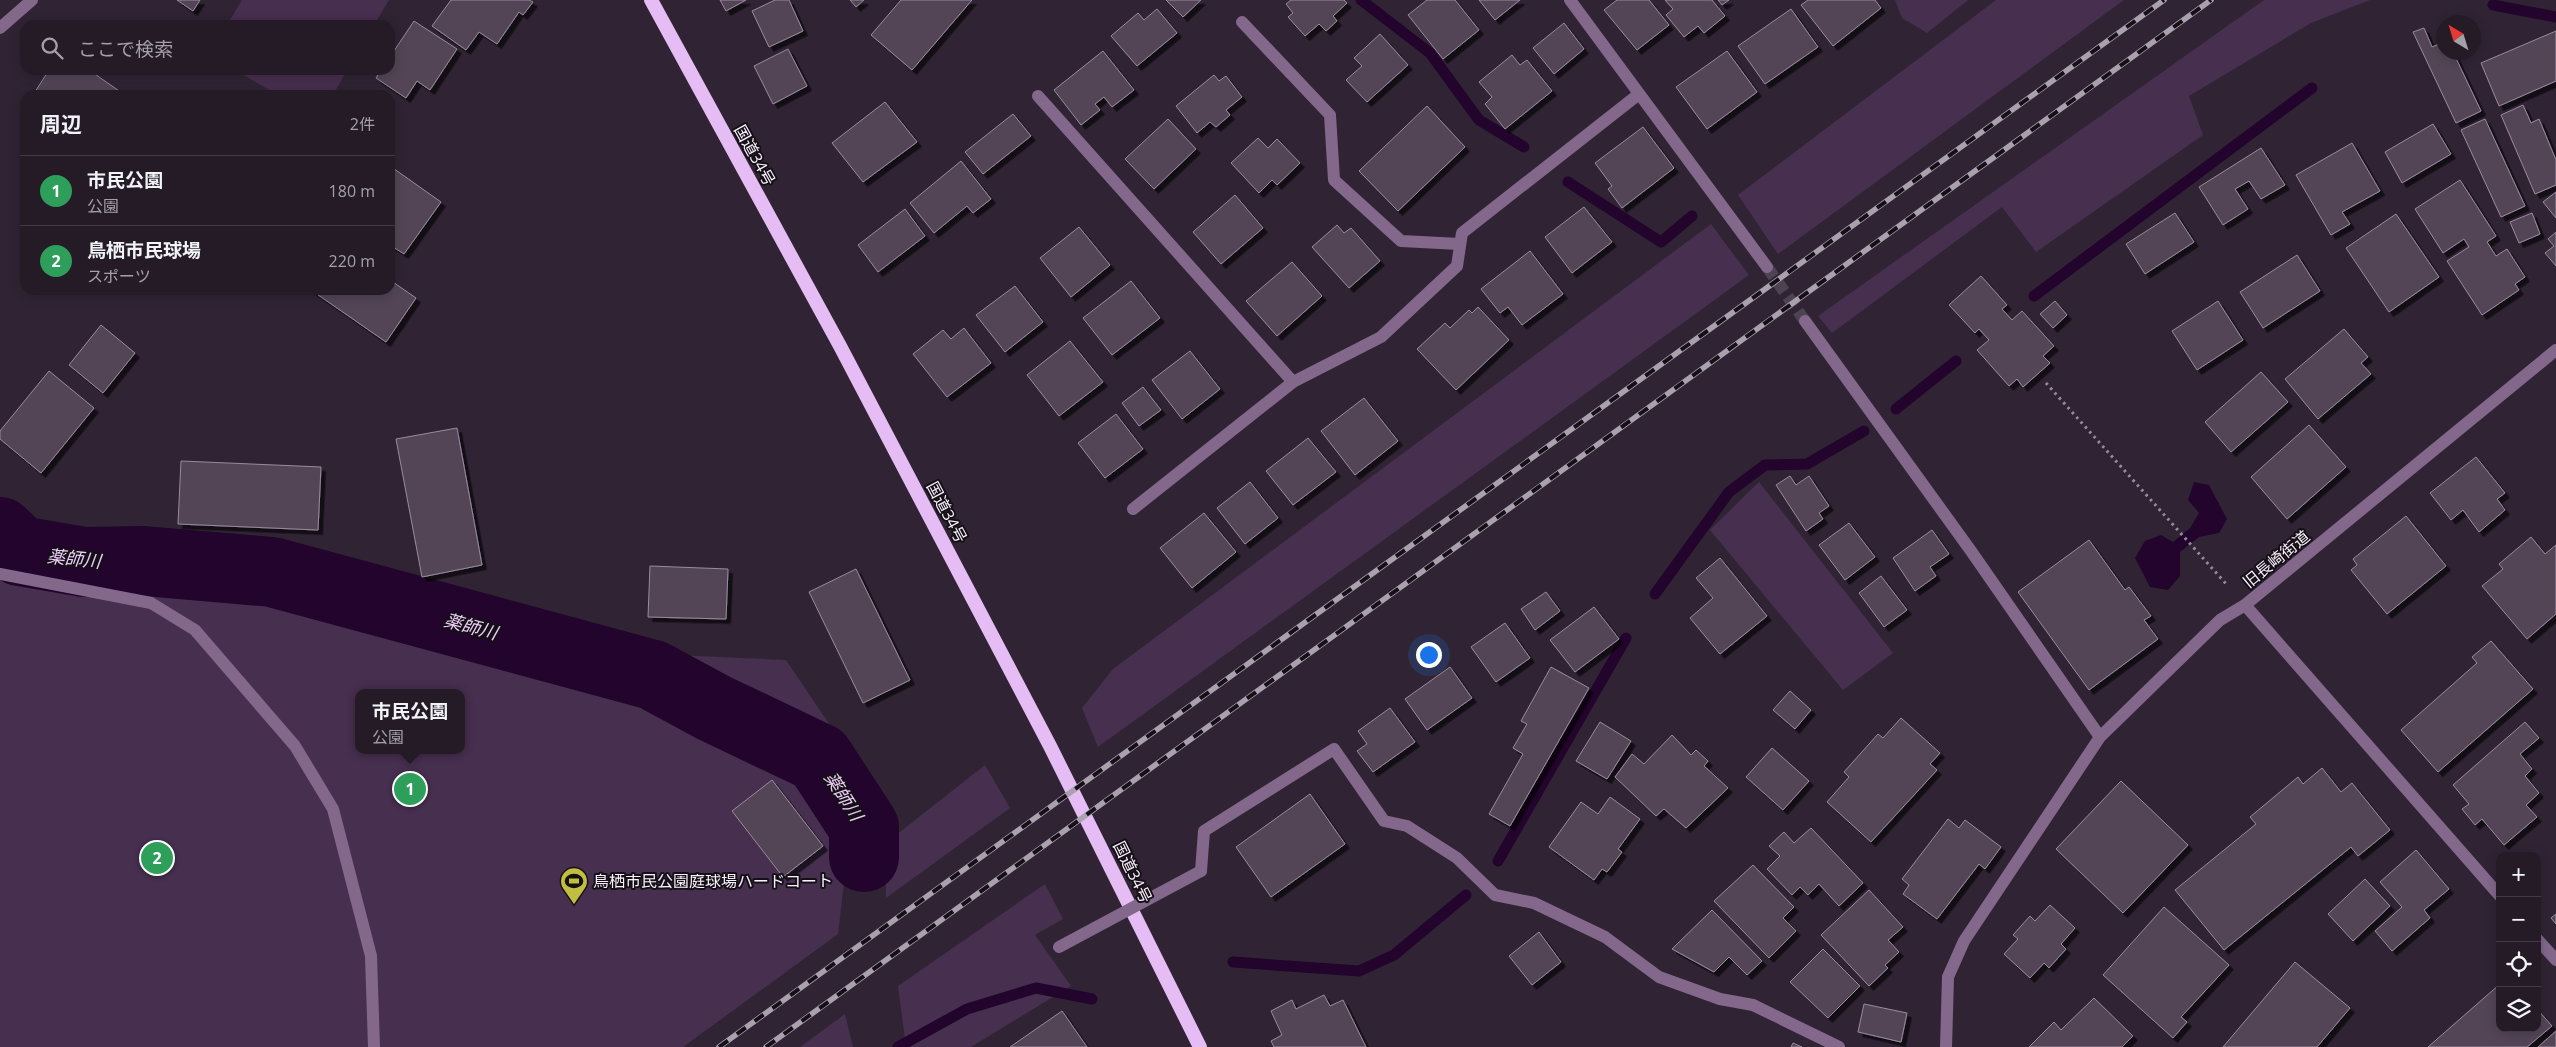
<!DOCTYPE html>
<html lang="ja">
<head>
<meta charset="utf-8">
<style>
  :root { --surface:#241b27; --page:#2c242f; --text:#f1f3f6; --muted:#a3a1a7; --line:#413944; --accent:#db2777 }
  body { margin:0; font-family:"Open Sans","Noto Sans JP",sans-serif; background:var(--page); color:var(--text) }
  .controls { position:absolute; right:15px; bottom:15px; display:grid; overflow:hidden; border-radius:10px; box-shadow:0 2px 12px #0003 }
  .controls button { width:45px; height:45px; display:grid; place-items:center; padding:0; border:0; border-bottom:1px solid var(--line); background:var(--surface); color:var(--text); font:25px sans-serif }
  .compass { position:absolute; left:2436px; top:15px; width:45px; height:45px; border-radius:50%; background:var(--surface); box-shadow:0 2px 12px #0003; rotate:322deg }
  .you { position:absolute; left:1428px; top:654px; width:18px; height:18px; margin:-12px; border:4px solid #fff; border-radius:50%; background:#1a73e8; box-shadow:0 0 0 8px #1a73e833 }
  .badge { display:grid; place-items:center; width:32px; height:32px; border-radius:50%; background:var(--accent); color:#fff; font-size:16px; font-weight:700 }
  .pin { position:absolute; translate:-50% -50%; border:2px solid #fff; box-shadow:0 1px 5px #0006 }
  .popup { position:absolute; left:355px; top:689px; width:110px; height:65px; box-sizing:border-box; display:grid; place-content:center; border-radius:10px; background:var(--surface); filter:drop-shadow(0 1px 4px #0005); font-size:16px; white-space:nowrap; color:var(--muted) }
  .popup b { font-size:19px; color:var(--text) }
  .popup::after { content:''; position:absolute; left:50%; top:100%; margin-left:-10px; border:10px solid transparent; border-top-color:var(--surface) }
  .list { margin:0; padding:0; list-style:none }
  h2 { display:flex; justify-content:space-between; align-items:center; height:65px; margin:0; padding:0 20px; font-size:21px }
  h2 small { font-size:16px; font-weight:400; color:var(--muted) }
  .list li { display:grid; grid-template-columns:32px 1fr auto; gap:15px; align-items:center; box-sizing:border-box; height:70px; padding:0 20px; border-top:1px solid var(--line) }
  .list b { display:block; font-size:19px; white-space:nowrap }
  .list p { margin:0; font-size:16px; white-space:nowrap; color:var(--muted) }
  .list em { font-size:16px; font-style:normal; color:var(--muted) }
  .icon { flex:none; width:28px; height:28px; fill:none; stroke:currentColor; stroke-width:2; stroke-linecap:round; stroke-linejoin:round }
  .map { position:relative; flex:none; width:2556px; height:1047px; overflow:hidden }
  .search { position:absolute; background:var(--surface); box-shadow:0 2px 12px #0003; left:20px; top:20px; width:375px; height:55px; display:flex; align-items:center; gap:12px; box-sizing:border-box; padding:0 18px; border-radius:15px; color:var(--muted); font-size:19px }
  .panel { position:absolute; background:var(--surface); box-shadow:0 2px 12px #0003; left:20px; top:90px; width:375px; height:205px; border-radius:15px }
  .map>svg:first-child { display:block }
  .green { fill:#472f4f; fill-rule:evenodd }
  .water { fill:#22042c }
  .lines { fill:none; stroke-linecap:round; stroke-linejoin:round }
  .stream { stroke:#22042c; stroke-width:11 }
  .river { stroke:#22042c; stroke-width:70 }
  .building { fill:#524557; stroke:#9a8b9f; filter:url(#shadow) }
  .minor-tunnel { stroke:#4e4352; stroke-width:12; stroke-dasharray:12 6; stroke-linecap:butt }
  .path { stroke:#958b99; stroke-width:3; stroke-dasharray:2.5 4; stroke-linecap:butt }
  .service { stroke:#83688c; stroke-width:12 }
  .minor { stroke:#83688c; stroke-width:12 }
  .trunk { stroke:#e5bcf3; stroke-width:14 }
  .rail-casing { stroke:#aaa1ae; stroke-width:5.5 }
  .rail { stroke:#151017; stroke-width:4; stroke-dasharray:11; stroke-linecap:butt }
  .minor-bridge { stroke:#83688c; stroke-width:12 }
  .labels { text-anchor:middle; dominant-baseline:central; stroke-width:4; stroke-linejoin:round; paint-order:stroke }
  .street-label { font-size:16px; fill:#f9f1fc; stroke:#151017 }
  .poi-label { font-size:16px; fill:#f9f1fc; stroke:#151017; text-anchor:start }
  .water-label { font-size:18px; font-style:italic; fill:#edcdf8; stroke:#151017 }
</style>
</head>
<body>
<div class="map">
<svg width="2556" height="1047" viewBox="0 0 2556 1047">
  <defs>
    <filter id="shadow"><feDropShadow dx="4.5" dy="4.5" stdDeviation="0" flood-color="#0009"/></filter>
  </defs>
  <rect width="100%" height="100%" fill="#302434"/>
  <path class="green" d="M242,0h147l-15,25h-147z
    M1895,0h73l-41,33 -25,-15z
    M1996,0h128l-346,254 -40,-59z
    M2264,0h106l-59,23 -122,73 14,39 -167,117 -34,-45 -170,126 -14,-17z
    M235,70h112l-14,25h-55z
    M1711,224l38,51 -651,472 -16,-39 31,-39z
    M1759,482l134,171 -50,37 -133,-160z
    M0,547l23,15 262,33 325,85 195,90 29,38 12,57 -8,69 -155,113h-683zM359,693h102v57h-102z
    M652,654l134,6 56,83z
    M985,765l25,43 -124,90v-55z
    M1045,884l18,35 -28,16 36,51 -100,61h-65l-8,-61z
    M845,1014l8,33h-53z"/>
  <path class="water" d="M2194,482l15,3 18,34 -8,14 -20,4 -19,15v24l-12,14 -18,-3 -15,-29 10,-17 16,-6 12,7 17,-14 9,-15 -11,-13z"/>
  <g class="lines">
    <path class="stream" d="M1361,0l69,53 49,67 45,27
      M2493,5l63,12
      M1568,182l93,60 31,-26
      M2034,296l278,-208
      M1896,409l60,-48
      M1655,594l74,-102 36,-27 42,-1 57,-33
      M1498,861l128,-223
      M1233,962l126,9 35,-16 72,-60
      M898,1047l69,-38 69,-21 56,11"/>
    <path class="river" d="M0,532l20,19 64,11 60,-1 128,11 381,103 61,33 105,50 45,69v30"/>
  </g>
  <path class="building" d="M177,0h23l-7,11z
    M451,0h78l4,2 -10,13 -4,-3 -22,32 -18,-12 -13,18 -34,-24z
    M720,0h26l-20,11z
    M775,0h14l14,31 -34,16 -17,-36z
    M850,0h14l-8,7z
    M901,0h71l-60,70 -41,-35z
    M1166,0h35l-18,17z
    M1291,0h53l3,3 -14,13 4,5 -11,10 -7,-7 -14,12 -17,-19 5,-4 -7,-9z
    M1427,0h28l24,30 -36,29 -35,-44z
    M1479,0h41l-25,20z
    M1617,0h32l20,25 -32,25 -33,-40z
    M1665,0h47l13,16 -21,17 -6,-7 -14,11 -18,-22 7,-6z
    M1718,0h11l-7,5z
    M1808,0h67l6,8 -48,38 -32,-41z
    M1157,9l20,24 -40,33 -26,-30 27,-23 6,7z
    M1791,9l27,38 -53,37 -27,-38z
    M414,21l43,28 -27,41 -13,-9 -11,17 -30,-20 5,-8h9v-13z
    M1564,23l20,26 -30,25 -21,-26z
    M2424,28l8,19 12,-5v10h9l28,59 -25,12 -43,-91z
    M2556,31v50l-57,25 -18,-43z
    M1380,34l28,31 -41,37 -21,-22 16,-14 -8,-8z
    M788,49l19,37 -34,18 -19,-38z
    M1103,51l31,39 -22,17 -8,-10 -9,7 5,6 -19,15 -27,-35z
    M1727,51l30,41 -50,37 -31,-42z
    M1512,55l8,10 7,-5 25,31 -47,38 -20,-25 7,-7 -13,-15z
    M49,70h40l36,25h-92z
    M1214,75l5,6 7,-5 16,21 -16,13 4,5 -14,12 -6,-5 -13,11 -21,-27z
    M885,102l32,40 -54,40 -31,-39z
    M2523,105l8,18 8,-4 17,41v25l-21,9 -34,-79z
    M1427,106l38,41 -67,64 -39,-40z
    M1013,114l18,22 -48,38 -18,-22z
    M1168,119l28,30 -42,40 -29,-30z
    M2485,119l40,87 -24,11 -40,-87z
    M2433,124l18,30 -49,29 -17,-31z
    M1643,127l31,41 -52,40 -14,-19 4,-3 -17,-23z
    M1258,138l10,10 9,-9 23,24 -23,22 -5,-5 -13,13 -28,-30z
    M2352,143l28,48 -38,21 8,12 -19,11 -35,-60z
    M2261,148l24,37 -24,14 -12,-18 -14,8 13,20 -25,16 -24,-38z
    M961,161l30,38 -18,14 -6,-7 -33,27 -24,-30z
    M390,166l51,36 -37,52 -14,-9z
    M2460,180l36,56 -9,6 9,14 11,-7 18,28 -10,7 4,6 -37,25 -35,-54 22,-14 -5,-8 -21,14 -28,-44z
    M2556,192v26l-13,-16z
    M1235,195l28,33 -42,36 -28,-32z
    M1584,207l28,35 -40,31 -27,-36z
    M905,209l20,27 -47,36 -20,-27z
    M2175,213l19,29 -49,32 -19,-30z
    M2532,213l8,21 -21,9 -9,-21z
    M2396,214l43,63 -50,35 -43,-64z
    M1337,225l7,8 7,-5 29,33 -31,27 -37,-41z
    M1079,227l31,38 -39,32 -31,-39z
    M2556,232v34l-11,-13 9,-7 -6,-7z
    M1530,251l33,43 -41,31 -14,-18 -8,6 -19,-24z
    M2297,255l23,36 -57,37 -23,-36z
    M1292,262l30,34 -45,40 -31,-35z
    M1981,276l26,29 -5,4 10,11 10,-9 32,35 -11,10 7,7 -27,24 -6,-8 -8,7 -32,-36 12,-10 -10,-11 -4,4 -26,-28z
    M390,280l26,18 -30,44 -75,-52h79z
    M1131,281l29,37 -48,37 -29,-37z
    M1015,286l28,36 -38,30 -29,-37z
    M2055,301l12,14 -14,13 -13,-14z
    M2218,301l25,39 -46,30 -25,-39z
    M1478,307l31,33 -53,50 -39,-41 28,-26 5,5 19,-18 3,3z
    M101,325l34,28 -32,40 -34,-28z
    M964,328l27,35 -44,34 -34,-43 30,-24 8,9z
    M2344,329l24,28 -7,6 10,11 -53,45 -33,-40z
    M1070,341l33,41 -44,34 -32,-41z
    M1190,351l30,38 -38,30 -30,-39z
    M49,371l45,37 -53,65 -41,-34v-8z
    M2261,372l27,30 -57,50 -26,-30z
    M1143,387l18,23 -22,16 -17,-23z
    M1364,398l34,43 -43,34 -34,-44z
    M1116,414l27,35 -38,29 -27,-35z
    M2309,425l37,42 -59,52 -36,-42z
    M457,428l25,137 -60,12 -26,-138z
    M1308,438l28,34 -43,33 -27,-34z
    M2476,457l29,36 -8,6 8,11 -26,22 -16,-22 -12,10 -21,-27z
    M181,461l140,6 -3,63 -140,-6z
    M1790,476l6,9 13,-9 20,30 -10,7 4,6 -17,12 -30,-46z
    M1250,482l28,36 -33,26 -28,-36z
    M1204,513l32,39 -44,36 -32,-40z
    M2406,516l40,50 -59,48 -36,-44 6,-5 -4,-6z
    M1849,523l26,34 -30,23 -26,-35z
    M1932,530l17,24 -19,13 6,9 -21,15 -22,-33z
    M2531,537l14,17 11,-9v69l-29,25 -45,-53 21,-17 -4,-5z
    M2089,540l36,50 4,-3 22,29 -7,4 14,19 -69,51 -71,-98z
    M1720,558l47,58 -47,38 -30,-36 23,-20 -17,-20z
    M650,566l78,3 -2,50 -78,-2z
    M856,569l54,111 -47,23 -54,-111z
    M1881,576l26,34 -23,17 -25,-34z
    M1546,592l14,19 -25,19 -14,-21z
    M1594,607l25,32 -44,33 -25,-32z
    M1505,623l25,35 -34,24 -25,-35z
    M2491,641l42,48 -95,83 -37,-42 76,-67 -5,-6z
    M1450,667l22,31 -45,32 -22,-31z
    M1551,667l38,21 -79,138 -21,-12 34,-60 -10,-6 14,-24 -6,-3z
    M1790,691l21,19 -16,19 -22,-19z
    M1390,708l25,34 -42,30 -16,-21 10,-7 -9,-13z
    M1901,718l39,35 -10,11 7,6 -66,72 -44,-40 22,-25 -5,-5 34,-38 5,4z
    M1600,722l31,19 -24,38 -31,-18z
    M2525,722l14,16 -19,16 12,15 -7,7 14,17 -13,12 11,12 -33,28 -22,-26 -7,6 -13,-16 7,-5 -16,-19z
    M1672,735l19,20 5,-5 12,11 -4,5 24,22 -42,40 -22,-19 -8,7 -41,-39 17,-23 12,10z
    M1772,748l37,33 -26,29 -37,-33z
    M2322,768l19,24 11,-9 38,47 -32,26 -7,-9 -127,103 -49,-60 81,-66 -6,-7 48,-40 5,7z
    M772,780l51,66 -40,31 -51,-66z
    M2121,781l67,64 -65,68 -67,-64z
    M1310,794l35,50 -74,53 -35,-50z
    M1610,797l30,22 -22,30 4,3 -15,20 -5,-3 -8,11 -45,-33 32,-45 17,12z
    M1948,819l11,9 6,-8 36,27 -16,22 -6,-5 -42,55 -34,-25 6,-9 -7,-6z
    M1811,828l52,55 -24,23 -20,-22 -11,11 -8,-8 -8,8 -25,-26 13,-13 -11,-10 15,-14 10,11z
    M2416,850l33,39 -25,21 6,8 -38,33 -17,-20 27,-24 -22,-25z
    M1753,865l41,42 -11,11 13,13 -27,27 -55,-57z
    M2365,879l25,27 -37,35 -25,-27z
    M1869,890l34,37 -15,13 11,12 -14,13 3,3 -19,18 -48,-51z
    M2050,905l25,23 -14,16 5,5 -17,19 -5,-5 -14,15 -26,-24 14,-15 -5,-4 17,-19 5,5z
    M2164,907l65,58 -48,52 6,5 -14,16 -70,-63z
    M1712,910l50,51 -15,14 -18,-18 -15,15 -42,-23z
    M2556,914v10l-5,-6z
    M1539,932l22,30 -29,23 -23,-29z
    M1823,949l37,37 -32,32 -38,-36z
    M2295,962l55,46 -33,39h-94z
    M2500,984v44h37v-19l15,17 -25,21h-99z
    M1324,995l6,11 13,-6 23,47h-92l-3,-6 11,-6 -11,-24 21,-11 4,9z
    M2094,998l39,38 -11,11h-93l25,-25 7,8z
    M1864,1004l43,9 -6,29 -43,-10z
    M1062,1011l25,36h-77z
    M2556,1031v16h-18z
    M1793,1043l9,4h-11z"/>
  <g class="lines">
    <path class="minor-tunnel" d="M1767,267l38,54"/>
    <path class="path" d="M2046,383l182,203"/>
    <path class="service" d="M0,574l151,29 44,27 100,116 38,63 38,147 3,91"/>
    <path class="minor" d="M1570,0l197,267
      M1242,22l88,93 4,65 67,61 59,3
      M0,28l32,-28
      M1038,96l255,286
      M1805,321l166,230 129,186
      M1133,509l160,-127 88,-45 76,-71 5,-33 177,-139
      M2245,605l255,291
      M1201,871l3,-40 130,-82 50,72 23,5 50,32 38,37 39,8 71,34 54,40 61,22 33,6 86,42
      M2537,939l19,21
      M1946,1047l2,-70 16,-36 136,-204 120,-117 25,-15 311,-255"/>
    <path class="trunk" d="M651,0l189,346 210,400 150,301"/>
    <g class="rail-casing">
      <path id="rail" d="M719,1047l1445,-1047
        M766,1047l1445,-1047"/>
    </g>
    <use href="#rail" class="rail"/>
    <path class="minor-bridge" d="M1059,947l142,-76"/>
  </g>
  <defs>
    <g id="stadium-pin" transform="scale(1.4375)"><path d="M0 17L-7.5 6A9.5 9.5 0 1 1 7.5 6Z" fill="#c2bd3f" stroke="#151017"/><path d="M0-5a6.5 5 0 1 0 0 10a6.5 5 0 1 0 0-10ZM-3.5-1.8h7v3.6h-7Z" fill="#111"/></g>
  </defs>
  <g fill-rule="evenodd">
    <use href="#stadium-pin" x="574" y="881"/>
  </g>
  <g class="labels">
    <g class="street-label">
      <text transform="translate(755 155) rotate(61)">国道34号</text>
      <text transform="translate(947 512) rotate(62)">国道34号</text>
      <text transform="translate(2276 559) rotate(-39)">旧長崎街道</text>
      <text transform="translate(1133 872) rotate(64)">国道34号</text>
    </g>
    <g class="poi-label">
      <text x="593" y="881">鳥栖市民公園庭球場ハードコート</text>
    </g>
    <g class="water-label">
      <text transform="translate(74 558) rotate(6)">薬師川</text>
      <text transform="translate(471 626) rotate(15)">薬師川</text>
      <text transform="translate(844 796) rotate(57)">薬師川</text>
    </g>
  </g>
</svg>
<div class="controls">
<button>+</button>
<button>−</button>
<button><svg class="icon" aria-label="locate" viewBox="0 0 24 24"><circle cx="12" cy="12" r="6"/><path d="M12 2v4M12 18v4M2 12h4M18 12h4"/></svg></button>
<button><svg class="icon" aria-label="layers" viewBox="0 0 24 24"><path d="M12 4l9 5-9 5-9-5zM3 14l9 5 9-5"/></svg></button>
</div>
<svg class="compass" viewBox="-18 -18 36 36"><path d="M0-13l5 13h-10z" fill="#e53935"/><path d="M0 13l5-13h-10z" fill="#a3a1a7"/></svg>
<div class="you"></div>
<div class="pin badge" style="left:410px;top:789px;background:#2e9e5b">1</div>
<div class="popup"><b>市民公園</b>公園</div>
<div class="pin badge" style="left:157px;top:858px;background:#2e9e5b">2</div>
<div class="search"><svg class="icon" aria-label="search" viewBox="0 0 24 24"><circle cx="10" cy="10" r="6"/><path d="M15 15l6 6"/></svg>ここで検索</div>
<section class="panel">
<h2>周辺<small>2件</small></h2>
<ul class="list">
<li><span class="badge" style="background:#2e9e5b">1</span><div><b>市民公園</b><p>公園</p></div><em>180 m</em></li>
<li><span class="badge" style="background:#2e9e5b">2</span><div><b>鳥栖市民球場</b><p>スポーツ</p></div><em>220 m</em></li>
</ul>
</section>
</div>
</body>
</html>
